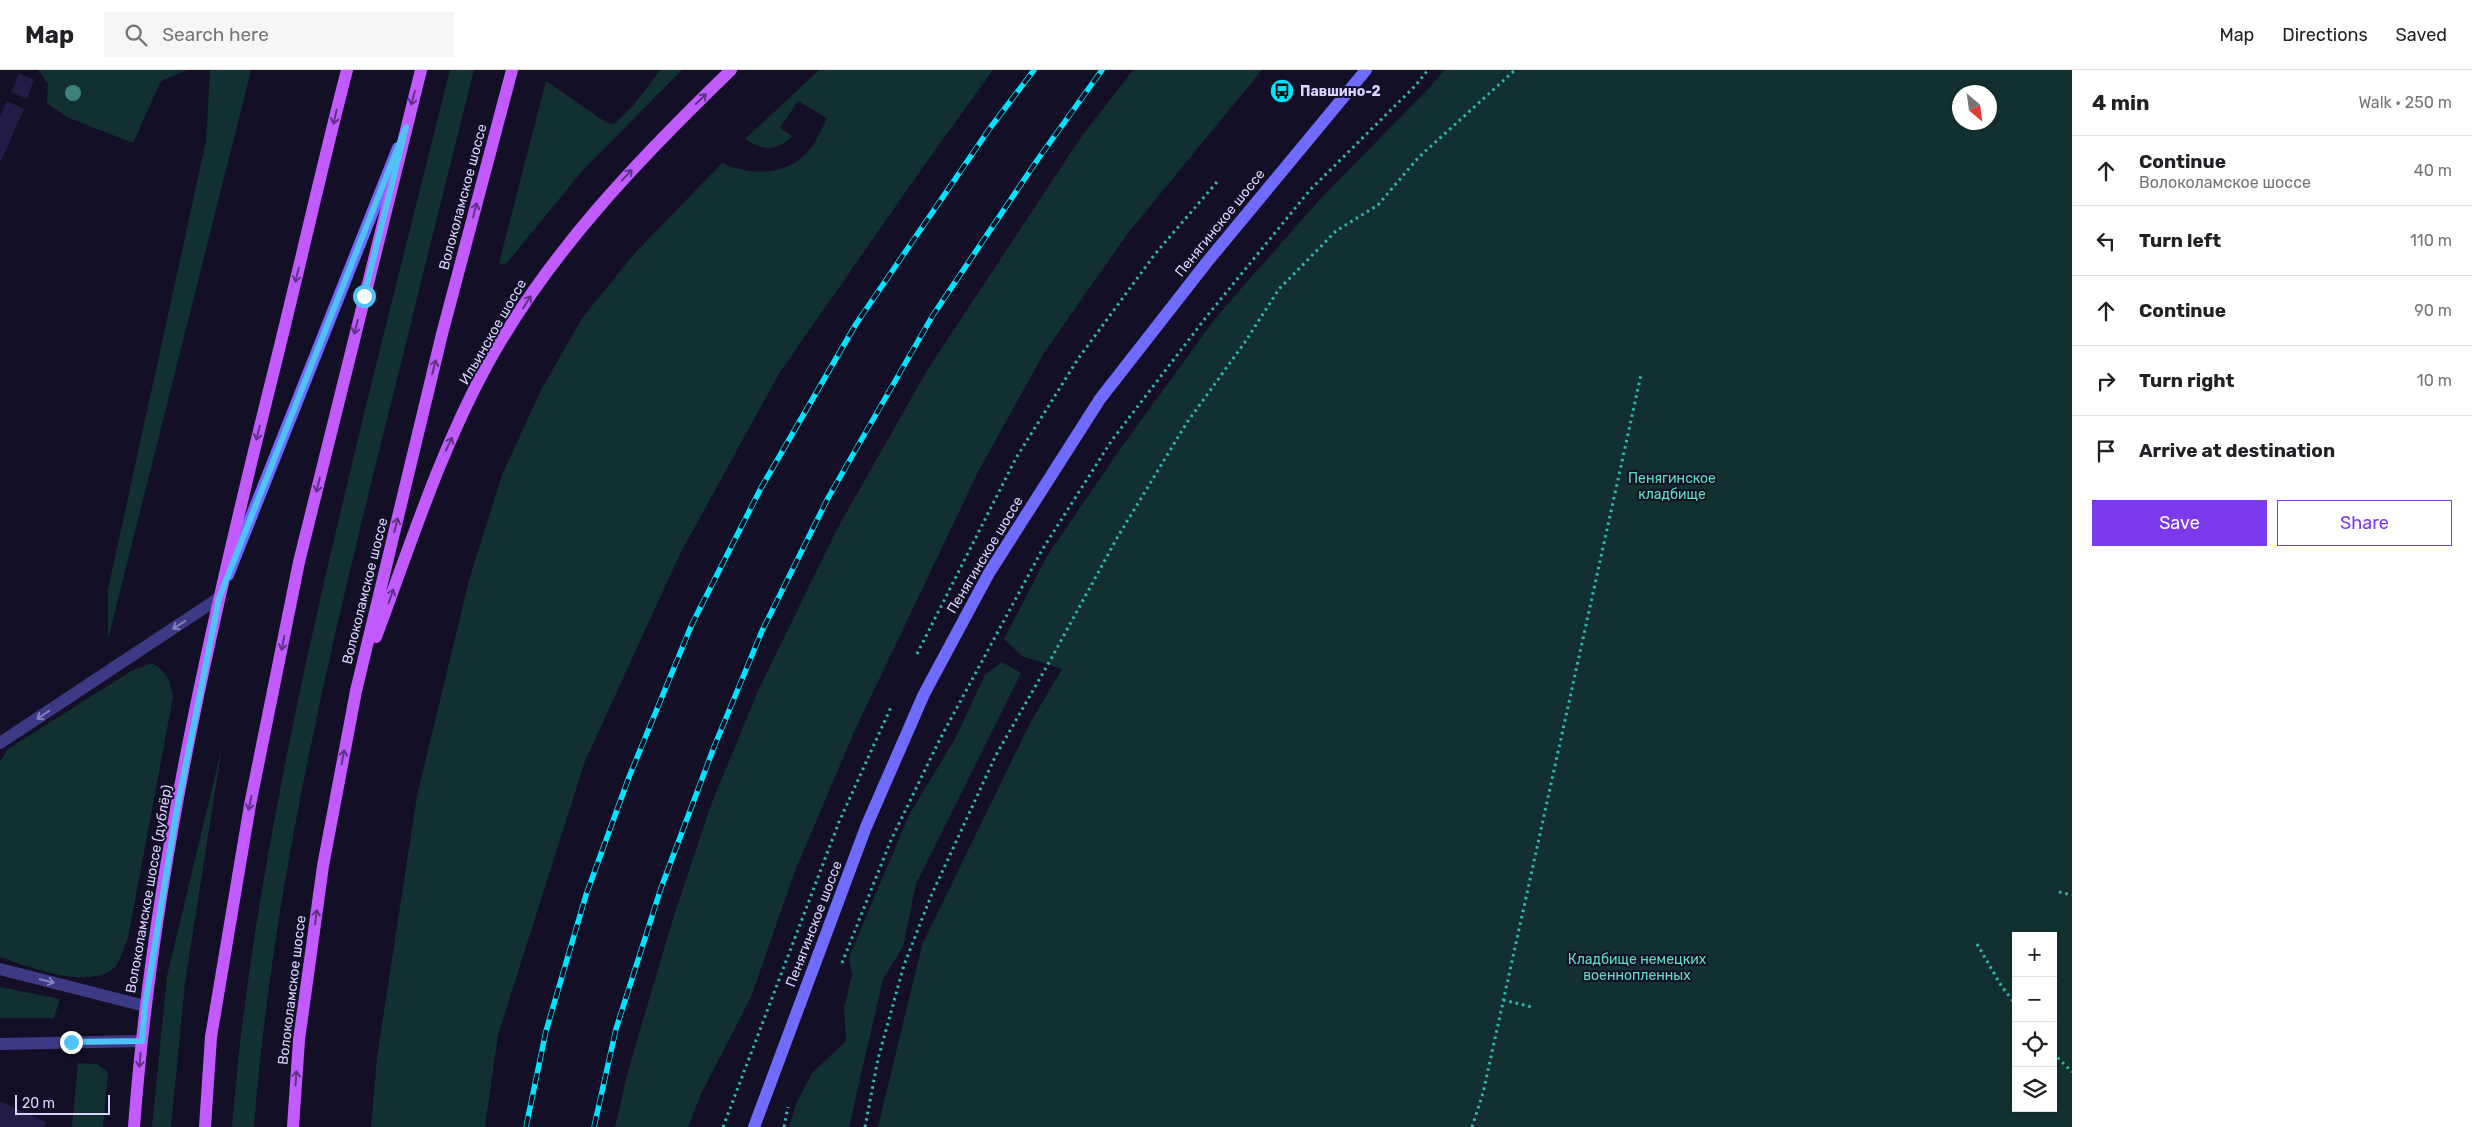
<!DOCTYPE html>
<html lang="en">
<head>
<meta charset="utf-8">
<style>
  :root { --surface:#fff; --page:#f6f6f6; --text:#202124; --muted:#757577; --line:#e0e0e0; --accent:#7c3aed }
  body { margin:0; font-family:Rubik,sans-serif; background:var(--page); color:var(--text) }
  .controls { position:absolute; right:15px; bottom:15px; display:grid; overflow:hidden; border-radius:0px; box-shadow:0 1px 4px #0004 }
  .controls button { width:45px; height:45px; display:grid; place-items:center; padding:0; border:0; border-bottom:1px solid var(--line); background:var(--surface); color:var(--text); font:25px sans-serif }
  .compass { position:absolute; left:1952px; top:15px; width:45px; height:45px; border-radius:50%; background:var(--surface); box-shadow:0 1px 4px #0004; rotate:151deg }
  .scale { position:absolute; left:15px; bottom:12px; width:95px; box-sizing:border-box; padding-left:5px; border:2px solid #d9d4ff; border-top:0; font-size:14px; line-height:18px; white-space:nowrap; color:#d9d4ff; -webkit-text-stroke:4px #130f26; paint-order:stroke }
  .stop { position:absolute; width:15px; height:15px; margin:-11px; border:4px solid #4fc3f7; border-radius:50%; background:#fff }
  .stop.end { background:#4fc3f7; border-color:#fff; box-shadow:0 1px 5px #0008 }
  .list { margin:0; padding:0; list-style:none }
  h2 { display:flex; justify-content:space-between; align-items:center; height:65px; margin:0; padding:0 20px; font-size:21px }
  h2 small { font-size:16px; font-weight:400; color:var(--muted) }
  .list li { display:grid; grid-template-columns:32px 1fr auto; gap:15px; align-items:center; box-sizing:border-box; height:70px; padding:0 20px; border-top:1px solid var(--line) }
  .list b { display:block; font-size:19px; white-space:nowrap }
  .list p { margin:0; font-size:16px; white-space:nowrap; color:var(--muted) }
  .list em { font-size:16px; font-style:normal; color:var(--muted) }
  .actions { display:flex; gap:10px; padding:15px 20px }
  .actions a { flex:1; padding:11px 0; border:1px solid var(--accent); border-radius:0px; text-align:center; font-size:18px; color:var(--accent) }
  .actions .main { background:var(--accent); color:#fff }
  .icon { flex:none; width:28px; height:28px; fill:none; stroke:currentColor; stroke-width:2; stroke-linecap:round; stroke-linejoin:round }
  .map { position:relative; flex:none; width:2072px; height:1057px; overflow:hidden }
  header { display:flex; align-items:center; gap:30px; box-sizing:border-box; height:70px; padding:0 25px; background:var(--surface); border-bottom:1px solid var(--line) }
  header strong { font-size:24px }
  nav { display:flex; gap:28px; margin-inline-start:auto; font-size:18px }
  .search { width:350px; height:45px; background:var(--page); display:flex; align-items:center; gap:12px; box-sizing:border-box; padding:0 18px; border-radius:0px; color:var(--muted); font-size:19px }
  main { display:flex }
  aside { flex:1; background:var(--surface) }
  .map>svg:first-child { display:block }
  .green { fill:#12302f; fill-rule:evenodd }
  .building { fill:#241b47 }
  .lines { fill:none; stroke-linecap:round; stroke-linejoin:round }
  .path { stroke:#2fb8b0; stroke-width:3; stroke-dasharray:2.5 4; stroke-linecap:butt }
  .service { stroke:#3d3a85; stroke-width:12 }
  .secondary { stroke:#6f6bff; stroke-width:12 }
  .primary { stroke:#c25bff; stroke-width:12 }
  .rail-casing { stroke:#00e5ff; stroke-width:5.5 }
  .rail { stroke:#130f26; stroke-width:4; stroke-dasharray:11; stroke-linecap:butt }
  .tree { fill:#3d827b }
  .oneway { stroke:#623188 }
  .oneway2 { stroke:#837fbc }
  .route { stroke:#4fc3f7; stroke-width:6 }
  .labels { text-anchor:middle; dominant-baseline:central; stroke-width:4; stroke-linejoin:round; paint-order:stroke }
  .poi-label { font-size:14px; font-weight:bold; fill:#d9d4ff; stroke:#130f26; text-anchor:start }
  .street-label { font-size:14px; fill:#d9d4ff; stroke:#130f26 }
  .park-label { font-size:14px; fill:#5fe0c0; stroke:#130f26 }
</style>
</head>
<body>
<header>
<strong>Map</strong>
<div class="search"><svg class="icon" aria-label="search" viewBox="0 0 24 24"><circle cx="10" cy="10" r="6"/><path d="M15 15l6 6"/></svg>Search here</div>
<nav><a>Map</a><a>Directions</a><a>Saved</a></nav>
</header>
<main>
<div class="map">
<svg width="2072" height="1057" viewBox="0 0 2072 1057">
  <rect width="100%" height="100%" fill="#130f26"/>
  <path class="green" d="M38,0h150l-27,11 -28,62 -66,-26 -20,-14 1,-19z
    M210,0h41l-143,569v-50l98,-448z
    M450,0h24c-31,123 -61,246 -92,369 -56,226 -110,455 -128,688h-22c12,-153 40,-305 72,-455 44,-202 96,-402 146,-602z
    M660,0h22l-98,99 -79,96 -6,-2 47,-182 61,42 7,1 19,-18z
    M819,0h174l-72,100 -141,202 -99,180 -96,209 -87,274 -13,92h-114l6,-70 40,-261 52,-216 33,-105 40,-87 41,-71 52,-64 87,-90c30,13 65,14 88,-14 7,-8 12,-21 17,-31l-29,-17 -18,27 12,8c-16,16 -28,15 -47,3z
    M1133,0h129l-134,163 -84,120 -66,119 -123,258 -60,141 -44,126 -50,97 -13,33h-73l13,-56 44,-149 39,-117 46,-112 80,-164 91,-160 153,-232z
    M1444,0h628v1057h-1194l44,-182 108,-222 32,-54 -40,-13 -18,-17 43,-83 76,-111 94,-129 105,-119 108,-110zM1960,22h30v30h-30zM2016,866h37v172h-37z
    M1002,592l19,11 -105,211 -13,63 -20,32 -34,148h-60l8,-25 15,-29 34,-32 -2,-33 8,-33 -3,-18 60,-142 46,-76 30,-64z
    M152,593c15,9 18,17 21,34l-45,241c-4,8 -7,23 -13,29 -26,24 -86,0 -115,-10v-196l8,-12 123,-78z
    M222,677l-37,236 -14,144h-19l15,-151z
    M0,917l60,12 -6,19h-54z
    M78,993l19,1 11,8 -5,55h-31z"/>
  <path class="building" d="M19,4l15,5 -7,20 -16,-7z
    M7,31l17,8 -24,54v-47z
    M0,1031l46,21 -2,5h-44z"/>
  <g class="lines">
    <path class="path" d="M917,584l99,-196 62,-99 77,-105 62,-72
      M2059,822l13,3
      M1977,874l25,43 14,18
      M842,893l49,-123 49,-101 102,-189 70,-110 95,-124 103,-126 105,-104 13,-16
      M1503,930l29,7
      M2053,983l19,19
      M723,1057l116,-305 53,-117
      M784,1057l4,-20
      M865,1057l13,-68 26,-94 27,-69 65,-141 55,-96 66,-121 69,-114 59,-82 34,-53 57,-58 42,-26 40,-47 97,-88
      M1472,1057l11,-34 158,-718"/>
    <path class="service" d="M0,673l219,-145
      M0,899l145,37
      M0,974l142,-3"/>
    <path class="secondary" d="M228,505l170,-427
      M754,1057l112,-300 58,-133 65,-121 111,-174 107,-137 159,-192"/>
    <path class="primary" d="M376,567c34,-91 64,-186 111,-272 62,-113 152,-206 244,-295
      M134,1057c19,-256 78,-508 140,-757 25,-100 47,-200 73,-300
      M205,1057l6,-90 39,-232 49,-243 122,-492
      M293,1057l6,-87 24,-174 33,-175 86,-357 70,-264"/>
    <g class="rail-casing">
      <path id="rail" d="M526,1057l20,-96 40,-136 43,-118 63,-153 69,-136 95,-164 134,-196 44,-58
        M594,1057l22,-98 45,-141 53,-141 48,-116 66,-133 105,-183 105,-156 64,-89"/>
    </g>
    <use href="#rail" class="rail"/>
  </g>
  <circle class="tree" cx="73" cy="23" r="8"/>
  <defs><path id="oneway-shaft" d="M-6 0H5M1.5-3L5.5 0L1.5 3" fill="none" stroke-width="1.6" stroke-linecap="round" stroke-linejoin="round" transform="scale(1.25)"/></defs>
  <g class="oneway">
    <use href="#oneway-shaft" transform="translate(413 28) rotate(105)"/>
    <use href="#oneway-shaft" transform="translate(701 29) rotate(-44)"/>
    <use href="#oneway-shaft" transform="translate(335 47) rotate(103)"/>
    <use href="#oneway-shaft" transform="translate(627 105) rotate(-47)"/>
    <use href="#oneway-shaft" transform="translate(475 140) rotate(-75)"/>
    <use href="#oneway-shaft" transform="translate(297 205) rotate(104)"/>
    <use href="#oneway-shaft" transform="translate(527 232) rotate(-58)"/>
    <use href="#oneway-shaft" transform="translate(356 257) rotate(104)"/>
    <use href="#oneway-shaft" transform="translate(434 297) rotate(-76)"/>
    <use href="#oneway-shaft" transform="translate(258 363) rotate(104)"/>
    <use href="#oneway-shaft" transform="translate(449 374) rotate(-64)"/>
    <use href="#oneway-shaft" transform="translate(318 415) rotate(104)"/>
    <use href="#oneway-shaft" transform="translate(396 455) rotate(-76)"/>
    <use href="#oneway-shaft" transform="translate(391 526) rotate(-70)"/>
    <use href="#oneway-shaft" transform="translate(283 573) rotate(101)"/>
    <use href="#oneway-shaft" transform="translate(343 687) rotate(-79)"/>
    <use href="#oneway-shaft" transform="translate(250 733) rotate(101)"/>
    <use href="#oneway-shaft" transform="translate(316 847) rotate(-82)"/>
    <use href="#oneway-shaft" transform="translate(140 990) rotate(95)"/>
    <use href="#oneway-shaft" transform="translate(296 1008) rotate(-86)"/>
  </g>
  <g class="oneway2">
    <use href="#oneway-shaft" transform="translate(179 555) rotate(147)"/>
    <use href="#oneway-shaft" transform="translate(43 645) rotate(146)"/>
    <use href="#oneway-shaft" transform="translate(47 911) rotate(14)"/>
  </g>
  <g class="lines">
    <path class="route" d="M71,972l71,-1 3,-35 31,-192 43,-216 187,-471 -42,169"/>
  </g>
  <defs>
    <g id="bus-disc" transform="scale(1.25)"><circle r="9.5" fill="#00e5ff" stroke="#130f26"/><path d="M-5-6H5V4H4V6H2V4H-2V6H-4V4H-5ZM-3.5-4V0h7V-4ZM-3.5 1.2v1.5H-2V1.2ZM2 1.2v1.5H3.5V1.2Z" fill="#111"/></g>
  </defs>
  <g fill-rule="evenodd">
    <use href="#bus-disc" x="1282" y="21"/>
  </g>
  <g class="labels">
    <g class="poi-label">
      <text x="1300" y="21">Павшино-2</text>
    </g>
    <g class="street-label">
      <text transform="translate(463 127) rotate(-75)">Волоколамское шоссе</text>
      <text transform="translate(1220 153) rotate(-51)">Пенягинское шоссе</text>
      <text transform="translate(493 262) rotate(-60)">Ильинское шоссе</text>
      <text transform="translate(985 485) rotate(-59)">Пенягинское шоссе</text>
      <text transform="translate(365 521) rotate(-76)">Волоколамское шоссе</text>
      <text transform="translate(149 819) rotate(-80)">Волоколамское шоссе (дублёр)</text>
      <text transform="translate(814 854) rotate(-69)">Пенягинское шоссе</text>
      <text transform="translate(292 920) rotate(-83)">Волоколамское шоссе</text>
    </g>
    <g class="park-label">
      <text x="1672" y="408">Пенягинское<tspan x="1672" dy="16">кладбище</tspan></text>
      <text x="1637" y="889">Кладбище немецких<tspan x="1637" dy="16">военнопленных</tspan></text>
    </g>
  </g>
</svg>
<div class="controls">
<button>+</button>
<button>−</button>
<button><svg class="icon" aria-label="locate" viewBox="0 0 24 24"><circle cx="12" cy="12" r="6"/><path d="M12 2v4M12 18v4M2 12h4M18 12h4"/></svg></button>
<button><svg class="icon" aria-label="layers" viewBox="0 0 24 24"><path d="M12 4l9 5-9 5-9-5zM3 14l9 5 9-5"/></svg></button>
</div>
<svg class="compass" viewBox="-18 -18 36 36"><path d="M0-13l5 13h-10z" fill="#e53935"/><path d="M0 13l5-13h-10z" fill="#757577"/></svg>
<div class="scale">20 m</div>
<div class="stop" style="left:364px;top:226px"></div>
<div class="stop end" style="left:71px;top:972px"></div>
</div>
<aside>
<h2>4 min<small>Walk · 250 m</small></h2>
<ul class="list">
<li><svg class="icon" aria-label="ahead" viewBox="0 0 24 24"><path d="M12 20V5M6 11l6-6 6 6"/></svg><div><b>Continue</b><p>Волоколамское шоссе</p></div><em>40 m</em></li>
<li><svg class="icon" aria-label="left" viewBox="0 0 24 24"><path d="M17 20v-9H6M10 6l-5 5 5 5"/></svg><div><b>Turn left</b></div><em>110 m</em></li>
<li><svg class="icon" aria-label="ahead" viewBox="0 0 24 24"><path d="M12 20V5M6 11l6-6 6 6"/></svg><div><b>Continue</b></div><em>90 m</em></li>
<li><svg class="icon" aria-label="right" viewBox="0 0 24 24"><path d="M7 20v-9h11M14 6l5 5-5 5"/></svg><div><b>Turn right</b></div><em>10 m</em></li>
<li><svg class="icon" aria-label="arrive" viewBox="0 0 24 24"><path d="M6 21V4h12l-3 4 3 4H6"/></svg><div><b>Arrive at destination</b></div></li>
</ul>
<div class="actions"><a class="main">Save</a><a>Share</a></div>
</aside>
</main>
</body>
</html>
